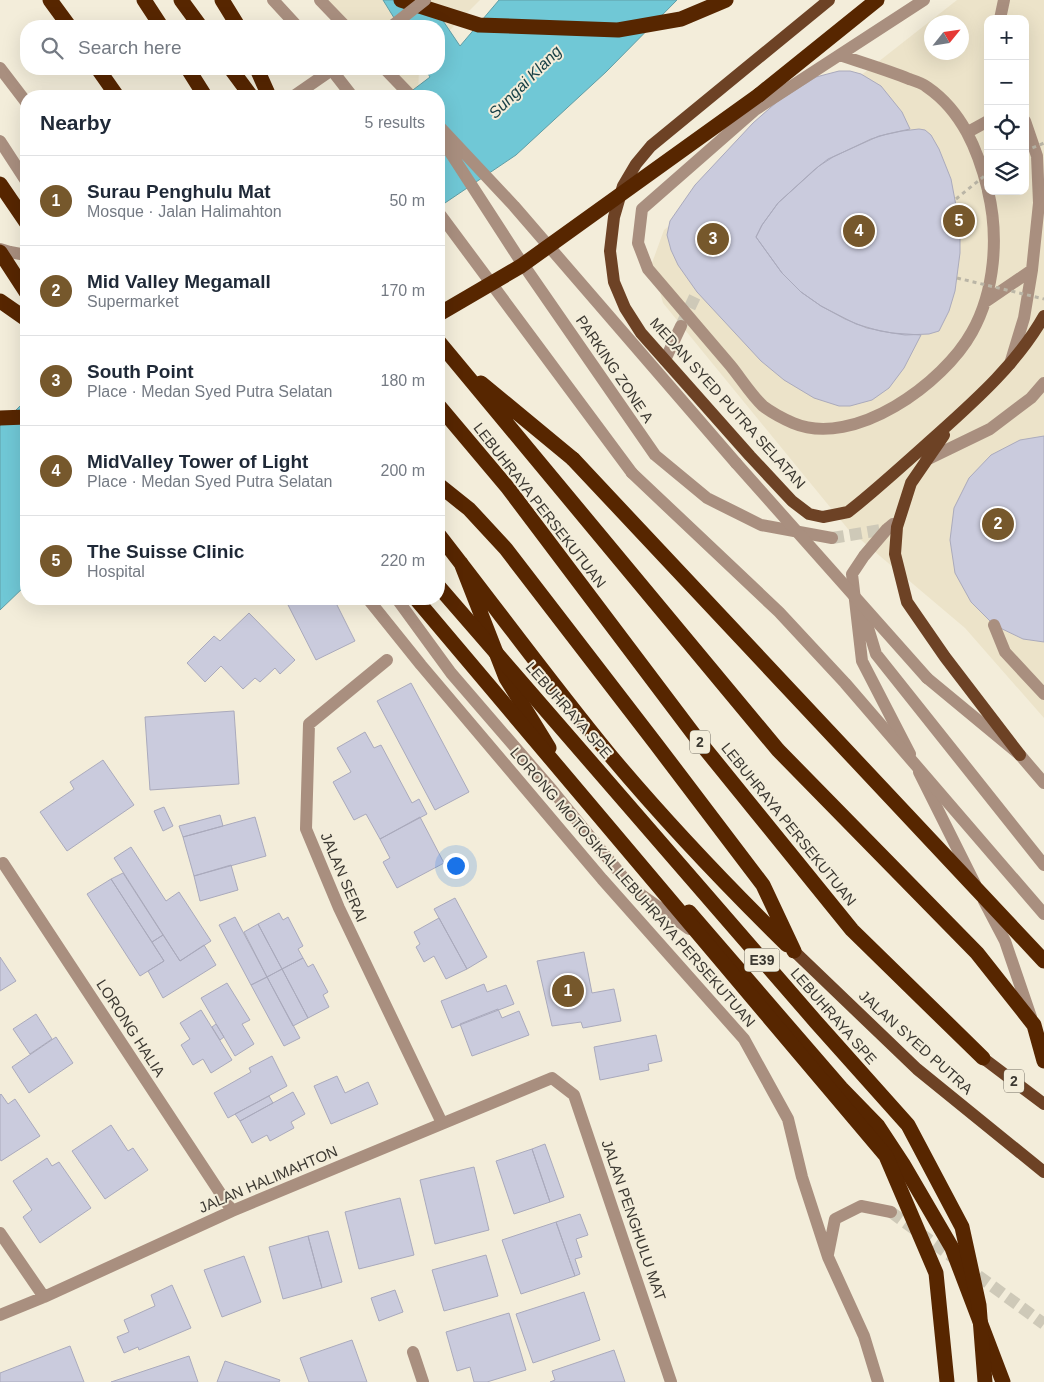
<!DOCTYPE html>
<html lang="en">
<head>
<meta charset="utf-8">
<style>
  :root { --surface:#fff; --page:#f6f6f7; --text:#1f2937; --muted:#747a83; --line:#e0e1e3; --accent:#76582c }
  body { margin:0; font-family:Arial,sans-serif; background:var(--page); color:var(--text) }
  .controls { position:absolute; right:15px; top:15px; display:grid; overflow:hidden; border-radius:10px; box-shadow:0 5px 20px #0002 }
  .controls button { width:45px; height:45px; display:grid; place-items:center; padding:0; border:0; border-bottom:1px solid var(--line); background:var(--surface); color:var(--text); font:25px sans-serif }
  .compass { position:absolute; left:924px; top:15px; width:45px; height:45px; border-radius:50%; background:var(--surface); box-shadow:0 5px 20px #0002; rotate:60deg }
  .you { position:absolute; left:455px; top:865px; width:18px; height:18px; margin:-12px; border:4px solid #fff; border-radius:50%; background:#1a73e8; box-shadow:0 0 0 8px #1a73e833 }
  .badge { display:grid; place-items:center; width:32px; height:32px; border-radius:50%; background:var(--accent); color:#fff; font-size:16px; font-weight:700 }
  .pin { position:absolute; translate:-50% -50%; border:2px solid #fff; box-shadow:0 1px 5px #0006 }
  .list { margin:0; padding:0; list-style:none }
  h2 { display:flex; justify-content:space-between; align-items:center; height:65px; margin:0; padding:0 20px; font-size:21px }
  h2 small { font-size:16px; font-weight:400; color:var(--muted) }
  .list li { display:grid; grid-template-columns:32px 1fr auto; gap:15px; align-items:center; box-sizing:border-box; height:90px; padding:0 20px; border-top:1px solid var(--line) }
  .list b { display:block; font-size:19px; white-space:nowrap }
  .list p { margin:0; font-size:16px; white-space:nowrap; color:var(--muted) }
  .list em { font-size:16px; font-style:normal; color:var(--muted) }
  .icon { flex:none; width:28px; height:28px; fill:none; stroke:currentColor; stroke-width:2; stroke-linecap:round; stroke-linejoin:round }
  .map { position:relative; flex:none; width:1044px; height:1382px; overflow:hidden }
  .search { position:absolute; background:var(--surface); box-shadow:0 5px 20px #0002; left:20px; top:20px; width:425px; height:55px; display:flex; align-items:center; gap:12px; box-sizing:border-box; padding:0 18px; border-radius:20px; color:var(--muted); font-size:19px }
  .panel { position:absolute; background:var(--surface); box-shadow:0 5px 20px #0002; left:20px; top:90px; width:425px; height:515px; border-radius:20px }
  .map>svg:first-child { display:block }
  .built { fill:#ece3c9; fill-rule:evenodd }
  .water { fill:#70c8d6; stroke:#609da5 }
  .building { fill:#cacbdd; stroke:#aaaabc }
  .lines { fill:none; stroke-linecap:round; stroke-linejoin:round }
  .minor-tunnel { stroke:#cec9b8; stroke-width:12; stroke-dasharray:12 6; stroke-linecap:butt }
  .minor { stroke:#a98f7f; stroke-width:12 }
  .major { stroke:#6d4225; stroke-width:12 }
  .highway { stroke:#572600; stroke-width:15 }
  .path-bridge { stroke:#bab5a6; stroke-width:3; stroke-dasharray:4 4; stroke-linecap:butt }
  .minor-bridge { stroke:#a98f7f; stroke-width:12 }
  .highway-bridge { stroke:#572600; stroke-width:15 }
  .labels { text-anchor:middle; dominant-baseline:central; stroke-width:4; stroke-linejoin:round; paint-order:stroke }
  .shield { fill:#f3edda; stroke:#736f64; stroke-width:1 }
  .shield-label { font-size:14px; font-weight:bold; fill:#3c3932 }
  .street-label { font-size:15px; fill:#3c3932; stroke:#f3edda }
  .water-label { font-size:16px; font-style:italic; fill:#163f45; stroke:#f3edda }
</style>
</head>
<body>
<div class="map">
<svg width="1044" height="1382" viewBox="0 0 1044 1382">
  <rect width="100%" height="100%" fill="#f3edda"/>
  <path class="built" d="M322,0h158l-41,41v-15h-92z
    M957,0h87v718l-79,-90 -117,-99 -185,-226 -11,-40 12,-33zM988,19h37v172h-37zM932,22h30v30h-30z
    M389,69h30l-1,27z"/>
  <path class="water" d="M383,0h46l31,46 39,-46h178l-71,72 -90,83 -77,52v-111h-34l25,-19 -5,-8h14v-43h-40z
    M26,400v185l-26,25v-184z"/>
  <path class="building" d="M839,71h11l11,3 20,12 21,26 8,17 -23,5 -16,5 -38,18 -14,9 -41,37 -16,22 -6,12 26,36 19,19 20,14 24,13 22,9 25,5 29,2 -17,33 -15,20 -17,12 -22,6h-11l-25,-8 -30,-18 -23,-19 -64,-69 -19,-27 -7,-15 -4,-15 3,-14 25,-36 58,-62 25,-22 38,-24z
    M919,129l6,1 6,5 8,14 12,30 9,48v26l-5,38 -6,20 -10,20 -10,3 -24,1 -25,-4 -24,-7 -35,-18 -20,-14 -19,-19 -26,-36 6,-12 16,-22 36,-33 14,-11 51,-23 23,-5z
    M1044,436v206l-21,-3 -29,-14 -23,-23 -16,-29 -5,-33 4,-32 15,-30 22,-23 29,-15z
    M285,599h49l21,42 -39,19z
    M249,613l46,47 -15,14 -5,-6 -15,14 -5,-4 -12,11 -22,-23 -16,16 -18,-19 27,-27 6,5z
    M411,683l58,109 -34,18 -58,-109z
    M234,711l5,73 -89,6 -5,-73z
    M365,732l9,16 7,-3 31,58 7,-4 8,15 -47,25 -14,-25 -12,6 -21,-38 18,-10 -14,-24z
    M103,760l31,45 -67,46 -27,-39 34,-23 -4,-7z
    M164,807l9,19 -10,5 -9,-20z
    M220,815l3,11 -40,11 -4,-11z
    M255,817l11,39 -72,20 -11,-39z
    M420,817l24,46 -47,25 -14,-26 7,-4 -10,-19z
    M131,847l35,54 13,-9 32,49 -31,20 -66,-103z
    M231,865l7,25 -38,11 -6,-25z
    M123,873l40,62 -11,7 -41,-63z
    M111,879l53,82 -24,15 -53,-82z
    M455,898l32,59 -20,12 -33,-60z
    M279,913l4,7 5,-3 15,29 -5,3 5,9 -21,11 -24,-45z
    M235,917l32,60 -16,8 -32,-60z
    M439,918l28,51 -21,10 -12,-23 -10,6 -8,-15 4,-3 -6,-12z
    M258,924l24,45 -15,8 -23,-45z
    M163,935l17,26 24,-16 12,20 -53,33 -15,-27 16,-10 -12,-19z
    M584,952l8,41 22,-4 7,32 -38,7 -2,-6 -29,4 -15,-65z
    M0,957l16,24 -16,10z
    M303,958l5,9 5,-3 15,28 -5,3 6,12 -21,11 -26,-49z
    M282,969l26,49 -15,8 -26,-49z
    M267,977l33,61 -16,8 -33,-61z
    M227,983l23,37 -8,4 12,20 -19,12 -34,-58z
    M484,984l3,8 19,-7 8,19 -62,24 -11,-27z
    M498,1009l4,9 17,-7 10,24 -57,21 -12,-32z
    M201,1010l31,50 -21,13 -8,-14 -10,6 -12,-20 9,-6 -10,-16z
    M36,1014l16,25 -22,15 -17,-25z
    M216,1024l8,13 -4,3 -8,-13z
    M656,1035l6,26 -14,3 1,6 -49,10 -6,-33z
    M56,1037l17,26 -44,30 -17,-26z
    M272,1056l15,30 -59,32 -14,-25 37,-21 -2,-4z
    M337,1076l8,17 23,-11 10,22 -47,20 -17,-38z
    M293,1092l12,22 -14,8 3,6 -24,13 -3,-6 -15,8 -12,-22z
    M1,1094l7,10 7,-5 25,37 -39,25 -1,-2v-64z
    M269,1096l4,7 -33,18 -5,-7z
    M111,1125l17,26 5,-3 15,22 -43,29 -33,-48z
    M545,1144l19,53 -14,5 -18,-53z
    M532,1149l18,53 -36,12 -18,-53z
    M47,1158l5,8 7,-4 32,46 -51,35 -17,-26 9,-7 -19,-29z
    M474,1167l15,63 -54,14 -15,-64z
    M400,1198l14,57 -55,14 -14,-57z
    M580,1214l8,21 -12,4 6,18 -7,2 5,15 -5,2 -19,-54z
    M556,1222l19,54 -54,18 -19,-54z
    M328,1231l14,51 -20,6 -14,-52z
    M308,1236l14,52 -39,11 -14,-52z
    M486,1255l12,41 -54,15 -12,-41z
    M244,1256l17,46 -39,15 -18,-47z
    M172,1285l19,43 -52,22 -1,-3 -14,6 -7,-16 12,-5 -5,-12 31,-14 -4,-11z
    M395,1290l8,22 -24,9 -8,-23z
    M584,1292l16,48 -67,23 -17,-49z
    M509,1313l17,57 -39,12h-13l-4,-15 -13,4 -11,-39z
    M352,1340l15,42h-58l-9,-24z
    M70,1346l14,36h-84v-9z
    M614,1350l11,32h-75l5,-2 -3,-9z
    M189,1356l9,26h-87z
    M225,1361l55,19 -1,2h-62z"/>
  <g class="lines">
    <path class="minor-tunnel" d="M682,324l15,-32
      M832,538l55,-9
      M891,1212l153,112"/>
    <path class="minor" d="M273,0l24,26
      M320,0l25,26
      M924,0l-169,110 -113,99 -4,34 10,26c27,32 55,64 82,96 10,12 21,30 33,41 8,6 21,13 30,17 61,26 151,-40 179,-91 23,-41 27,-96 16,-141
      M1000,19l4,-19
      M840,55c23,8 47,15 69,24 6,2 13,4 18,8 35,24 51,63 61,103
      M0,68l26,34
      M331,69l21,27
      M385,69l26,27
      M439,126l75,80 222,257
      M968,132l20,-11
      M439,135l79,122 137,198 52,43 54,27 71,13
      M0,141l26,40
      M439,213l193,260
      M0,249l10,3 16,3
      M985,302l47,-32
      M665,360l16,-34
      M1010,364l14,-46 8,-48 7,-67 -2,-47 -12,-35
      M926,460l64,-31 41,-31 13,-15
      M893,524l-6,5 -23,27 -12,18 10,87 48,93
      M368,599l53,66 181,214 142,160 44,80 14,58 26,80 36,79 14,46
      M397,599l54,74 101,117 80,98 57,41
      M862,608l14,46 168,211
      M994,625l11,27 39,42
      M387,660l-78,64 -3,105 33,79 103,215
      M927,678l93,77 24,28
      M919,772l56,112
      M3,863l229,348
      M984,901l21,40 26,76
      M0,1233l44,64
      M828,1254l7,-35 26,-13 30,6
      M0,1315l44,-18 188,-86 320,-133 22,17 97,287
      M413,1352l10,30"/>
    <path class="major" d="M829,0l-178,146 -15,18 -13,22 -9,31 -4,34 4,31 11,26 16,25 109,123 42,45 17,13 14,3 25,-5 10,-8c28,-23 54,-47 81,-71 39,-35 79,-71 105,-117
      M944,435l-33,48 -14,44 -2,27 12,48 38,55 75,98
      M794,951l123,118 127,103
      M983,1058l61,46"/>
    <path class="highway" d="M50,0l19,26
      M144,0l17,26
      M181,0l19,26
      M222,0l16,26
      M401,0l78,25 139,5 63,-11 45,-19
      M98,69l19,27
      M188,69l17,27
      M231,69l20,27
      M257,69l12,27
      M759,95l118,-95
      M0,184l26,38
      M0,252l26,40
      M0,301l26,18
      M439,342l339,408 199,203 57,72 10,36
      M481,383l92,76
      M439,406l69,82 190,252 154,190 131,128
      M0,418l26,-1
      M439,485l30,24 37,40 150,195 107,141 31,66
      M439,535c57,73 111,147 170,219 56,67 116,130 178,191
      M461,563l45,115 43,70
      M689,912l152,176 37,38 25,38 49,84 51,134"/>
    <path class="path-bridge" d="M1025,151l19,-8
      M956,199l32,-26
      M957,278l87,21"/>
    <path class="minor-bridge" d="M392,26l33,-26
      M294,96l39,-27
      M736,463l191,215
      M632,473l147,139 66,71 199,231"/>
    <path class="highway-bridge" d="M439,314l82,-48 238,-171
      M573,459l471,502
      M439,587l377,435 92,103 54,102 17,78 6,77
      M416,599l470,557 50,117 11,109"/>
  </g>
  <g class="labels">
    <g class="shield">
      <rect x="690" y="730.5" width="20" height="23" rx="4"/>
      <rect x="744.5" y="948.5" width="35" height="23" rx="4"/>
      <rect x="1004" y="1069.5" width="20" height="23" rx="4"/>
    </g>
    <g class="shield-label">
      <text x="700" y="742">2</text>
      <text x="762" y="960">E39</text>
      <text x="1014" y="1081">2</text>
    </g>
    <g class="street-label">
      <text transform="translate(615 369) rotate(56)">PARKING ZONE A</text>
      <text transform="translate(728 403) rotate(48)">MEDAN SYED PUTRA SELATAN</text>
      <text transform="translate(540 505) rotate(52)">LEBUHRAYA PERSEKUTUAN</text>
      <text transform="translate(569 710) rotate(49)">LEBUHRAYA SPE</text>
      <text transform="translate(789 824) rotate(51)">LEBUHRAYA PERSEKUTUAN</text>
      <text transform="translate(344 877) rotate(67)">JALAN SERAI</text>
      <text transform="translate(633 887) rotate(49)">LORONG MOTOSIKAL LEBUHRAYA PERSEKUTUAN</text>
      <text transform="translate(834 1016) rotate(49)">LEBUHRAYA SPE</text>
      <text transform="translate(131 1028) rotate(57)">LORONG HALIA</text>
      <text transform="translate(916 1042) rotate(42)">JALAN SYED PUTRA</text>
      <text transform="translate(268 1179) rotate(-23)">JALAN HALIMAHTON</text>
      <text transform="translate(634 1220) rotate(71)">JALAN PENGHULU MAT</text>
    </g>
    <g class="water-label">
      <text transform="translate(525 82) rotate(-45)">Sungai Klang</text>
    </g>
  </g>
</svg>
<div class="controls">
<button>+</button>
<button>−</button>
<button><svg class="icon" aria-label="locate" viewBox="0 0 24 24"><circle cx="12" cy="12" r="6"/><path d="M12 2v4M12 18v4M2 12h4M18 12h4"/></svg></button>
<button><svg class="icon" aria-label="layers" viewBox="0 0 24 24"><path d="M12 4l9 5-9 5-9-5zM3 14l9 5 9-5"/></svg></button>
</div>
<svg class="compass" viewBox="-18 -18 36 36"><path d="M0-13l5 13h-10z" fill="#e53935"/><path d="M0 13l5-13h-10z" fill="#747a83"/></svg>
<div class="you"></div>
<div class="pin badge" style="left:568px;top:991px">1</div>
<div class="pin badge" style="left:998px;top:524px">2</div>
<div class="pin badge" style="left:713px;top:239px">3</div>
<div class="pin badge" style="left:859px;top:231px">4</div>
<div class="pin badge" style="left:959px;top:221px">5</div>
<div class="search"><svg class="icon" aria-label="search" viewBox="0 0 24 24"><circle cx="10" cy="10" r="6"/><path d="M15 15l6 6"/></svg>Search here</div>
<section class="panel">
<h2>Nearby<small>5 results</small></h2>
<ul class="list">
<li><span class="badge">1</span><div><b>Surau Penghulu Mat</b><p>Mosque · Jalan Halimahton</p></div><em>50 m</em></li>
<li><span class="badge">2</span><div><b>Mid Valley Megamall</b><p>Supermarket</p></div><em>170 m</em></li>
<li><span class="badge">3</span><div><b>South Point</b><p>Place · Medan Syed Putra Selatan</p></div><em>180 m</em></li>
<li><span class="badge">4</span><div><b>MidValley Tower of Light</b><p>Place · Medan Syed Putra Selatan</p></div><em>200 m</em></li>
<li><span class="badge">5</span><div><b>The Suisse Clinic</b><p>Hospital</p></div><em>220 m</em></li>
</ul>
</section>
</div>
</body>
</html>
